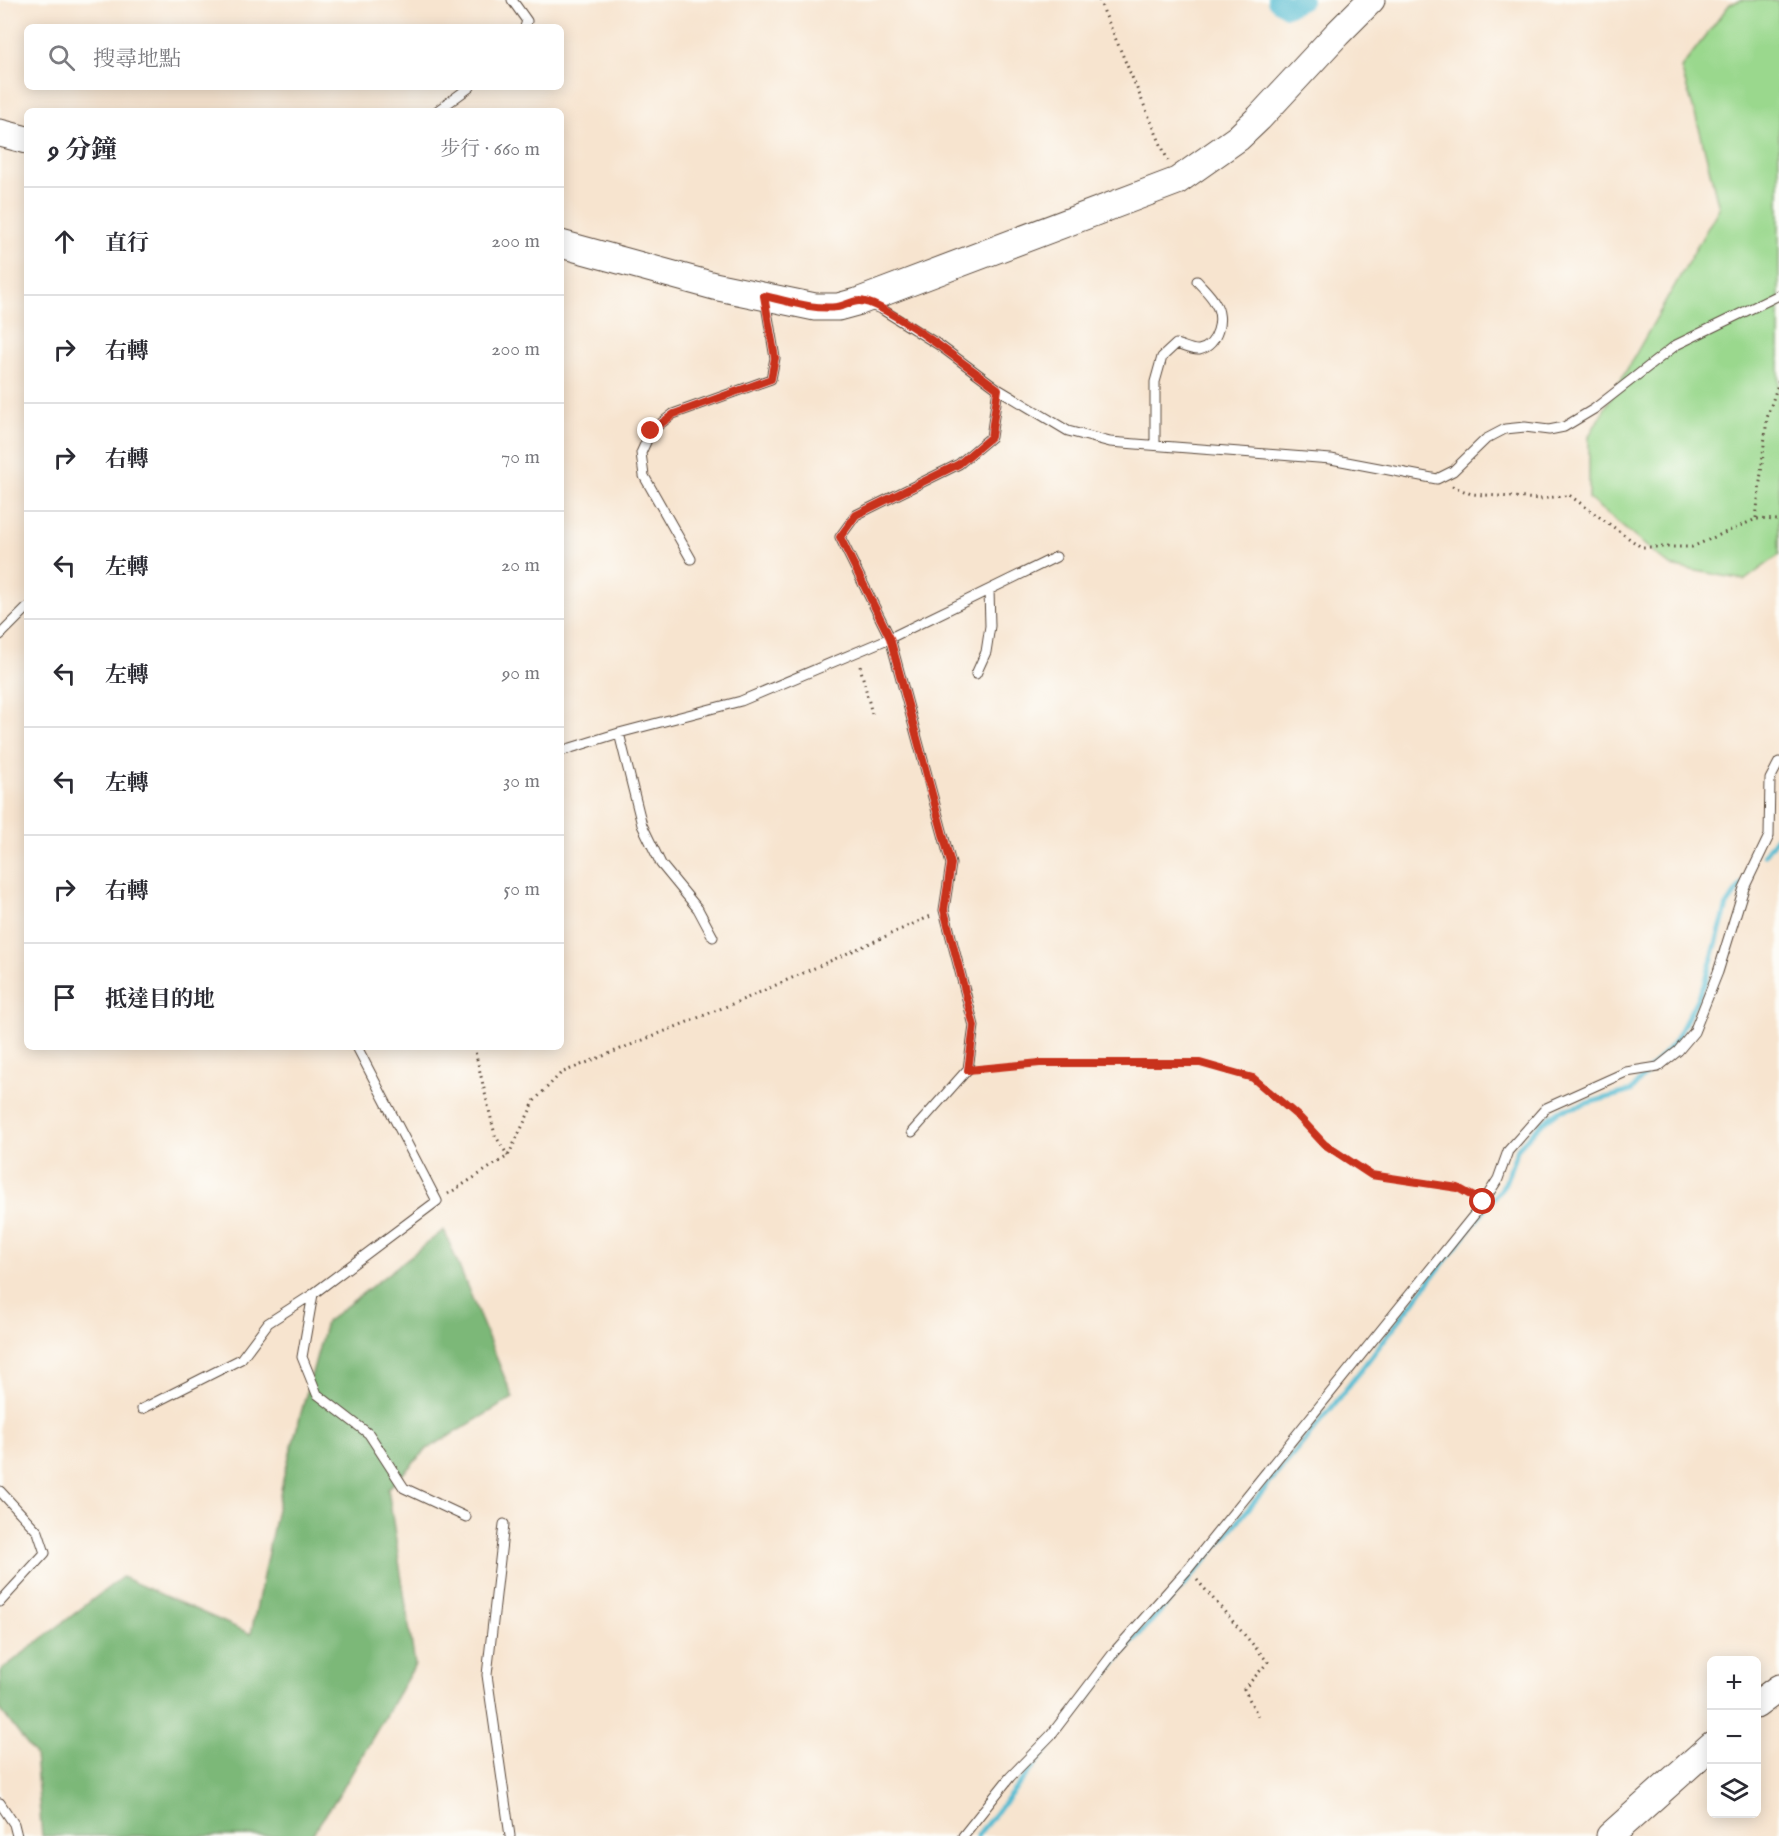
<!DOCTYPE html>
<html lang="zh-TW">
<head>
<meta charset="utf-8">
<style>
  :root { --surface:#fff; --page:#f2f2f3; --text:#2b2b33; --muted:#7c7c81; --line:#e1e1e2 }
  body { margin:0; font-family:"IM FELL English","Noto Serif TC",serif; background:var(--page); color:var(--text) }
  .controls { position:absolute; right:18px; bottom:18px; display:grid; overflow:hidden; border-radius:9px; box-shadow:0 3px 15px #0003 }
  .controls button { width:54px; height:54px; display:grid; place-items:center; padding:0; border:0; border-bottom:2px solid var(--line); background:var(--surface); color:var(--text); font:30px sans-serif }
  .stop { position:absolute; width:18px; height:18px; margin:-14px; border:4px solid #c8321e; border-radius:50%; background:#fff }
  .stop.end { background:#c8321e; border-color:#fff; box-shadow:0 2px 6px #0008 }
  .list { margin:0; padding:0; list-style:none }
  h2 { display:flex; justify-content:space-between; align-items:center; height:78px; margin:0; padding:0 24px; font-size:26px }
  h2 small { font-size:20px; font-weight:400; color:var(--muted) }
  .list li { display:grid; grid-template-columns:39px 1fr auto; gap:18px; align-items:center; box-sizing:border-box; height:108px; padding:0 24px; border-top:2px solid var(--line) }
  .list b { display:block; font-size:22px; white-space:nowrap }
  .list em { font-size:20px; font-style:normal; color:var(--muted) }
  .icon { flex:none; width:33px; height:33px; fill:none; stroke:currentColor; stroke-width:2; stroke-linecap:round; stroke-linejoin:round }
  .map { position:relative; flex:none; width:1779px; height:1836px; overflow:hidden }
  .search { position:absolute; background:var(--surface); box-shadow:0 3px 15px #0003; left:24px; top:24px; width:540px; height:66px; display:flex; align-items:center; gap:15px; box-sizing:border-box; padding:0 21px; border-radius:9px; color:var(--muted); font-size:22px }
  .panel { position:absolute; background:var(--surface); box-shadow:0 3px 15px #0003; left:24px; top:108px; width:540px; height:942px; border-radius:9px }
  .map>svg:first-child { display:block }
  .green { fill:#9ad88d; stroke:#6a8156; stroke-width:1.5 }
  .forest { fill:#7bb878; stroke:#5b714b; stroke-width:1.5 }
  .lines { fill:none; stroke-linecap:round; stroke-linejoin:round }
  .stream { stroke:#53bbd1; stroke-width:5 }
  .canal { stroke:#53bbd1; stroke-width:20 }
  .lane-casing { stroke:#574639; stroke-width:11 }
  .secondary-casing { stroke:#574639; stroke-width:29 }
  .path { stroke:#574639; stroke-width:3; stroke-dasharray:1.5 4.5; stroke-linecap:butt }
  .lane { stroke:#fff; stroke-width:9 }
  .secondary { stroke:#fff; stroke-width:27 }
  .route { stroke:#c8321e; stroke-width:8 }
</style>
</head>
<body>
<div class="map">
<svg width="1779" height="1836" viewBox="0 0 1779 1836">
  <rect width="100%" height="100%" fill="#fdfcf7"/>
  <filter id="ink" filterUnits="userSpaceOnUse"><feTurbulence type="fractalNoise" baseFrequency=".0167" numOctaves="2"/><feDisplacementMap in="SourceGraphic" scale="12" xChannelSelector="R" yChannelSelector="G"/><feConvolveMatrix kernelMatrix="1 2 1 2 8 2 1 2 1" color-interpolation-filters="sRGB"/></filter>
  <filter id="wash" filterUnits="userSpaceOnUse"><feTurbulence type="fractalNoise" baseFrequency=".008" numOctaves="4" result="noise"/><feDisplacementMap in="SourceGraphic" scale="24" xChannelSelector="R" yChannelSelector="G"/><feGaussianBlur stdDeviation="1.35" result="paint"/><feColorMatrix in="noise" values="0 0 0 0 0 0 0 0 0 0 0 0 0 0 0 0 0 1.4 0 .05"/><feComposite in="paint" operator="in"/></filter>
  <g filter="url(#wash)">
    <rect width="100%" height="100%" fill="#f7e4cf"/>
    <path class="green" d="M1742,0h37v555l-34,25 -75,-14 -81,-67v-63l130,-228 -19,-77 -19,-63 49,-64z"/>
    <path class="forest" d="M444,1230l69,168 -86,51 -39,40 27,176 -73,125 -31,46h-269l-7,-81 -35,-46v-38l122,-94 129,57 33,-159 42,-153z"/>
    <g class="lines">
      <path class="stream" d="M1764,855l15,-21
        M977,1836l70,-86 80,-102 74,-82 129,-156 169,-219 6,-8 13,-35 22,-23 19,-14 72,-20 45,-51 29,-57 22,-78 15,-21"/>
      <path class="canal" d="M1277,0l10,7 15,-7"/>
    </g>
  </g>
  <g filter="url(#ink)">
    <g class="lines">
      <g class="lane-casing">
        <path id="lane" d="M512,0l15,21 -2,6
          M437,111l33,-24
          M868,304l15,6 56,35 59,44 70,42 42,11 221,17 106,20 16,-8 33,-32 19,-10 20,-2 24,3 15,-3 30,-18 82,-64 103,-50
          M1155,445v-63l7,-25 14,-13c7,2 17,7 23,6 19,-4 26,-32 16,-47 -4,-8 -12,-15 -18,-22
          M691,559l-47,-83 -3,-23 10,-22 22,-17 98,-35 4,-21 -10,-59
          M0,635l27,-27
          M976,674l10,-22 4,-26 -1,-36
          M619,733l23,92 19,39 37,45 15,28
          M561,751l58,-18 122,-32 149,-63 166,-81
          M357,1047l80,154 -124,93 -11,63 15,37 52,40 35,54 62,29
          M912,1132l56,-63 6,-43 -30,-116 7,-46 -61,-226 -50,-101 16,-22 103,-51 32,-27 7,-48
          M142,1409l99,-50 27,-36 45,-29
          M0,1491l38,41 7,21 -45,49
          M504,1524l-17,151 23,161
          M0,1803l14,21 3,12
          M963,1836l47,-59 41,-42 64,-84 73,-82 290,-359 20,-31 10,-28 38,-43 80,-36 32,-5 20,-16 16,-19 24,-60 26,-84 25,-52 1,-57 9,-17"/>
      </g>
      <g class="secondary-casing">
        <path id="secondary" d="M0,133l27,7
          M561,244l153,42 101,21h23l22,-6 317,-120 61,-43 21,-20 78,-84 34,-34
          M1756,1705l23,-17
          M1610,1836l102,-91"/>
      </g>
      <path class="path" d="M1099,0l69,161
        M1452,486l19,8 69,5 29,-4 72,52h51l64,-28 23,1
        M1756,518l11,-100 12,-37
        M860,666l12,48
        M474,1047l21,88 13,21
        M982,1068l58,-5h160l53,15 47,40 24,26 47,31 87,13 14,8
        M448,1194l60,-38 27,-56 26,-27 186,-75 184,-82
        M1197,1580l71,82 -24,27 16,31"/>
      <use href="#lane" class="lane"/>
      <use href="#secondary" class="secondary"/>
    </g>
  </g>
  <g class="lines" filter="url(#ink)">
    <path class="route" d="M651,431l23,-17 97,-35 4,-21 -11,-62c24,5 49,14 73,11 7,-1 15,-6 22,-6 25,-1 115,71 139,88l-7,48 -32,27 -103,51 -16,22 50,101 61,226 -7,46 30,116 -6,44 72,-7h160l53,15 47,40 24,26 47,31 87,13 25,14"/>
  </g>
</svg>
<div class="controls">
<button>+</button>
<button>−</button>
<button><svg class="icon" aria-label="layers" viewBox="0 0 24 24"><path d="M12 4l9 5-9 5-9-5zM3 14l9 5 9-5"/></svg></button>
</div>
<div class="stop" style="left:1483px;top:1202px"></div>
<div class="stop end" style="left:651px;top:431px"></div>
<div class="search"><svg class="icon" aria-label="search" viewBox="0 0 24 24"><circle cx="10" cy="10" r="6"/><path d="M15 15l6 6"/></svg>搜尋地點</div>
<section class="panel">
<h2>9 分鐘<small>步行 · 660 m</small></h2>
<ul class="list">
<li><svg class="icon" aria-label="ahead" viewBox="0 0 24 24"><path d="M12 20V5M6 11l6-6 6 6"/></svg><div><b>直行</b></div><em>200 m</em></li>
<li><svg class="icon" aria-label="right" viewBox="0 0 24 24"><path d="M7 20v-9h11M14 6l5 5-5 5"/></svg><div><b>右轉</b></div><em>200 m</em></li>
<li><svg class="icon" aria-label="right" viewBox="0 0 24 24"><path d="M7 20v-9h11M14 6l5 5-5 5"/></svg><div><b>右轉</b></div><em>70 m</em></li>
<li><svg class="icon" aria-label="left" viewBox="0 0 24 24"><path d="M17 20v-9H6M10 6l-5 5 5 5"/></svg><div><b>左轉</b></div><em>20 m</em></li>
<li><svg class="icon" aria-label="left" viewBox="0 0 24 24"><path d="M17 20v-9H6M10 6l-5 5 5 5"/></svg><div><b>左轉</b></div><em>90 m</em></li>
<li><svg class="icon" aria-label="left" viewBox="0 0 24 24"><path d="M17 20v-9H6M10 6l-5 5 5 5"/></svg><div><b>左轉</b></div><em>30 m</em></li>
<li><svg class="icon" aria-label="right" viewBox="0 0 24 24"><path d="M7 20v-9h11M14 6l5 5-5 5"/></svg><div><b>右轉</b></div><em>50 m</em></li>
<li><svg class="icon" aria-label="arrive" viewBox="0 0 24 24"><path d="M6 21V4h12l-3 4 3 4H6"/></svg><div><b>抵達目的地</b></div></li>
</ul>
</section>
</div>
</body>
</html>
